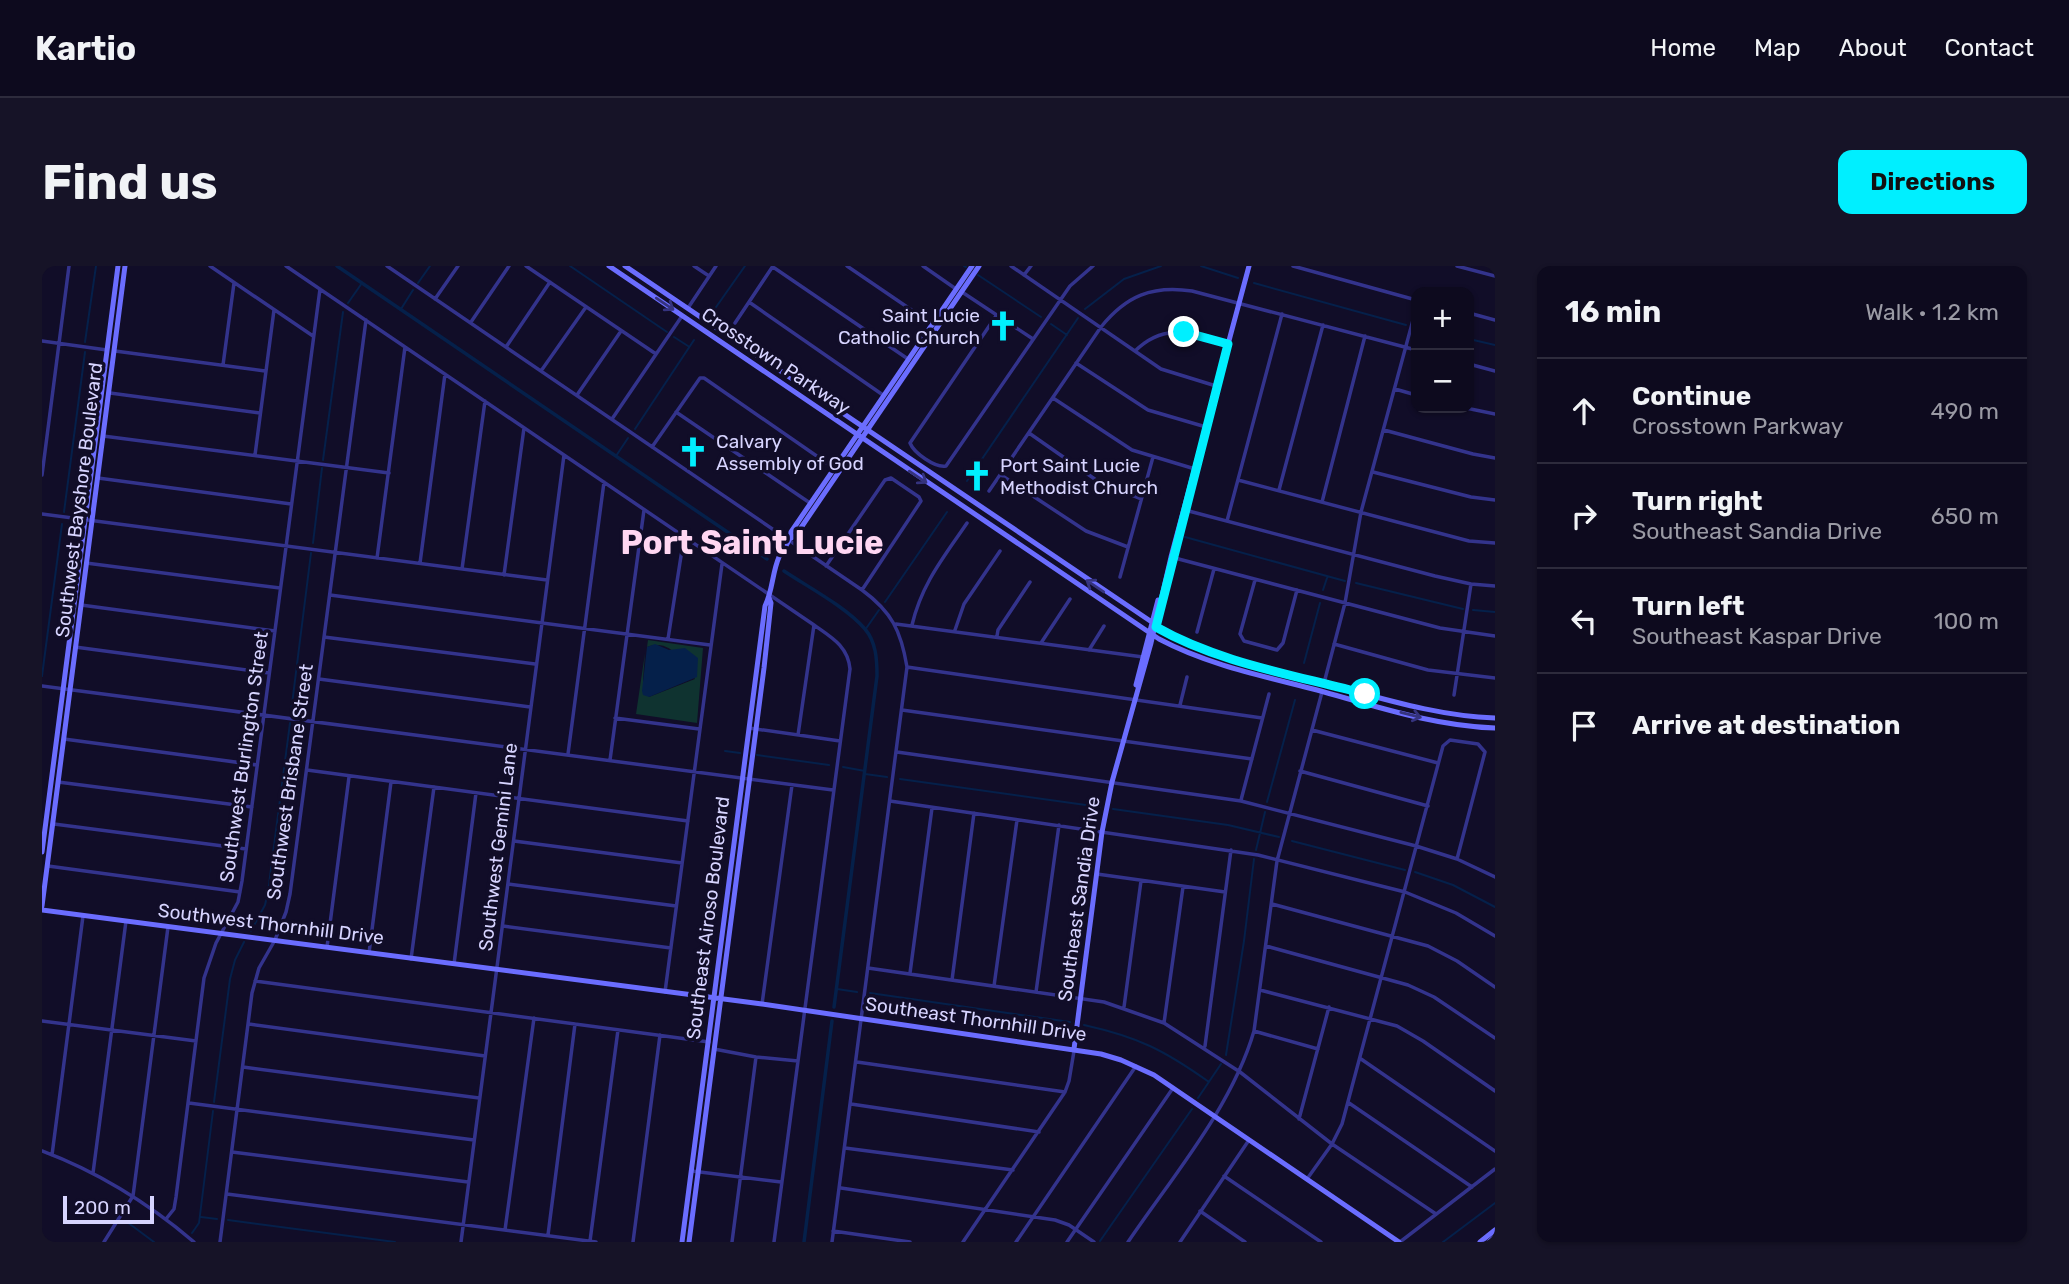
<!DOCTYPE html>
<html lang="en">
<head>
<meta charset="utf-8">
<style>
  :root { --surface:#0d0a1e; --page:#161327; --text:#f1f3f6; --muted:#9a9aa4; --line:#2d2b3c; --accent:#00efff }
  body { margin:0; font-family:Rubik,sans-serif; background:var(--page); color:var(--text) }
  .controls { position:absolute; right:21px; top:21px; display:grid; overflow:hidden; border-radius:14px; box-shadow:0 2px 5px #0004 }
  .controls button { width:63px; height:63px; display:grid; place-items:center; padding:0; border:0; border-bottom:2px solid var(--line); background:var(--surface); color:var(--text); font:35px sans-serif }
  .scale { position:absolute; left:21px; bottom:18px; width:91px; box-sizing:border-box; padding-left:7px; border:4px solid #d7d4ff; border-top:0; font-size:19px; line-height:24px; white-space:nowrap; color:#d7d4ff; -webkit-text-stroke:5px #110d28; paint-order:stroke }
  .stop { position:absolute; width:21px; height:21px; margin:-16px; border:5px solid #00efff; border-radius:50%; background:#fff }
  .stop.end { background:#00efff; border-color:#fff; box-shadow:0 2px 7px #0008 }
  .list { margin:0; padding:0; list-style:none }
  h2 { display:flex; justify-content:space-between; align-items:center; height:91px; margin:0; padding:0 28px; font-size:30px }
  h2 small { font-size:23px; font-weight:400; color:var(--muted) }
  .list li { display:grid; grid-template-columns:46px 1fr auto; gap:21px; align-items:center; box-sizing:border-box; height:105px; padding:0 28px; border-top:2px solid var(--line) }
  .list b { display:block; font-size:26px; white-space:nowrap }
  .list p { margin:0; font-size:23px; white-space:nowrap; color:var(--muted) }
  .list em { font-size:23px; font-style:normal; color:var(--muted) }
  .icon { flex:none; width:38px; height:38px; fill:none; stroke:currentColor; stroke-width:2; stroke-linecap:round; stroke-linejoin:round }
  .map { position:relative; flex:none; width:1453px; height:976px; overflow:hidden; border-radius:14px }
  header { display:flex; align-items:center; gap:42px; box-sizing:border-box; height:98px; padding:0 35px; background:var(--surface); border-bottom:2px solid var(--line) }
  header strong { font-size:33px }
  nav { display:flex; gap:38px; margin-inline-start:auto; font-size:24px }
  .intro { display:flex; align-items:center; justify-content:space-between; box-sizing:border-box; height:168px; padding:0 42px }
  h1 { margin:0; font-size:49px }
  .button { padding:18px 32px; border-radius:14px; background:var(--accent); color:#111; font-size:24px; font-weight:700 }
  main { display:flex; gap:42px; padding:0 42px }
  aside { flex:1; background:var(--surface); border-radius:14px; box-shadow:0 2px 5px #0004 }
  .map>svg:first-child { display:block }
  .green { fill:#0f3330 }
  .water { fill:#05204a }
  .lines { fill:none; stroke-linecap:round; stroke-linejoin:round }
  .stream { stroke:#05204a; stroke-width:2 }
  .canal { stroke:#05204a; stroke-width:3.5 }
  .street { stroke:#33338c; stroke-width:3.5 }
  .secondary { stroke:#6b6dff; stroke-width:5 }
  .oneway { stroke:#35337e }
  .route { stroke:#00efff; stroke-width:9 }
  .labels { text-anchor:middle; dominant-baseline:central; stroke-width:7; stroke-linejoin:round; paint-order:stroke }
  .poi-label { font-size:19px; fill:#d7d4ff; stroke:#110d28; text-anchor:start }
  .street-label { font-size:19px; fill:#d7d4ff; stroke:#110d28 }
  .town-label { font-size:33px; font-weight:bold; fill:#ffd6f2; stroke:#110d28 }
</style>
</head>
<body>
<header>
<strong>Kartio</strong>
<nav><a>Home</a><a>Map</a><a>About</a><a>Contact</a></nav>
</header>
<div class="intro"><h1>Find us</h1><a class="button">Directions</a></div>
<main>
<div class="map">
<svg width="1453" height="976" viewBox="0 0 1453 976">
  <rect width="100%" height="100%" fill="#110d28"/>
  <path class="green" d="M606,374l55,8 -6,75 -61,-9 9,-61 -2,27 6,17 46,-18c-12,-17 -24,-41 -48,-32z"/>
  <path class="water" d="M613,378l14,6 16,-2 13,10 -1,19 -48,20 -6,-2 -1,-4 5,-44z"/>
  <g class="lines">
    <path class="stream" d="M528,0l97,66
      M922,0l2,1
      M1159,0l37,12
      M936,9l63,42
      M376,17l12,-17
      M1212,17l152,42
      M306,37l14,-20
      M359,43l12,-19
      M1043,43l39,-30 37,-13
      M672,44l31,-44
      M1009,58l16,11
      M632,71l14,9
      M1427,73l26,6
      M43,76l11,-76
      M593,163l59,-89
      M574,190l12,-18
      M281,194l20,-148
      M925,215l111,-163
      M22,246l21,-160
      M1143,271l160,44
      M271,277l9,-75
      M1314,317l107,26
      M1281,324l4,-12
      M843,336l62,-90
      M1431,344l22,2
      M823,364l14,-20
      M1262,397l16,-60
      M0,410l20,-152
      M249,446l20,-159
      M683,485l15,2
      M715,489l72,10
      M801,501l22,4
      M823,508l22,3
      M858,513l200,28
      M1225,536l28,-102
      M1071,543l115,16 51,12
      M1250,575l113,29
      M1214,584l9,-38
      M1373,606l38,13 42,22
      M209,665l14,-26 3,-13 22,-169
      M795,723l20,3
      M828,727l200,29
      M1042,759c54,12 80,25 125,57
      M1184,789l18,-114 10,-82
      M1156,832l23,-34
      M172,836l16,-123 5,-19 9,-18
      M159,951l16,2
      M186,954l167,22
      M85,956l27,20
      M150,967l7,-10 14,-112
      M1058,975l92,-132
      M1401,976l52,-39"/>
    <path class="canal" d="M295,0l430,293
      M742,305c24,16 62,36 81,58 11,13 12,30 12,47l-43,331
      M762,976l28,-221"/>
    <path class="street" d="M168,0l103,70
      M244,0l528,359c17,12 34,21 36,44l-76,573
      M345,0l475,324c30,22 39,41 45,77l-75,575
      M484,0l130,88
      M652,0l15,10
      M805,0l91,62
      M881,0l33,23
      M969,0l150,103 55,17
      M1251,0l123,34
      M1415,0l38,10
      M731,1l135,92
      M982,9l7,-9
      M920,26l71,47
      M393,33l23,-33
      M707,36l134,93
      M646,42l28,-42
      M1427,47l26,7
      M954,50l-86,127c4,10 25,25 36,23l124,-180 23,-20
      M429,56l38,-56
      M693,57l38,-57
      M0,75l65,9
      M464,81l44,-65
      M73,85l150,20
      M1093,85c31,-30 56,-17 92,-7
      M1034,97l72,47 58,17
      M1427,98l26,7
      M181,99l11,-82
      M499,105l45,-64
      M1353,123l21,6
      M68,127l150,20
      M535,129l44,-64
      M1011,132l79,52 63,19
      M1424,142l29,6
      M634,146l134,91
      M570,153l70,-103
      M1342,164l89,24 22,4
      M987,167l70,49 42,17
      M61,170l286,37
      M610,181l48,-69h4l130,90
      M213,189l19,-145
      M1331,206l98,25 24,3
      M0,209l27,-209
      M959,209l85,56 42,16
      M56,212l193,26
      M1196,214l231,61 26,2
      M1237,224l44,-165
      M947,225l112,-164c25,-31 51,-42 91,-36l224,59
      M1280,236l43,-166
      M1143,244l250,66 36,8 24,2
      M0,248l505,66
      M1185,255l55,-207
      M1129,291l269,71 55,8
      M335,292l28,-211
      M44,297l194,25
      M378,297l25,-189
      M784,300l59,-86 6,-2 28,19 2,4 -59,89
      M420,303l23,-168
      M462,309l20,-147
      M1078,311l33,-120
      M1213,314l-15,54 4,7 33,9 6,-7 14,-53
      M288,329l380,50
      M39,339l194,26
      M854,358l247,33
      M870,359c10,-42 32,-68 55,-102
      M913,364l9,-26 36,-53
      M1155,366l17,-63
      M955,370l1,-6 32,-48
      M282,371l211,27
      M626,373l16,-102
      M999,377l29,-44
      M1292,378l94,26 67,8
      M33,381l194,26
      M1047,384l15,-24
      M865,401l355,51
      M277,413l211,28
      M1282,417l21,-80 16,-91 55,-203
      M0,420l791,104
      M1412,429l17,-111
      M1138,439l7,-28
      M860,444l350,49
      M573,452l84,11
      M707,462l91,13
      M1270,464l126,33
      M756,469l16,-110
      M22,473l193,26
      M855,486l344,49 175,45 41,13 38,18
      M526,488l36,-272
      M568,494l34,-250
      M265,504l381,51
      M1258,505l128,35
      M16,516l194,25
      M1199,534l28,-106
      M848,535l368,54 147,37 51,21 39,23
      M12,558l192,25
      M472,575l168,22
      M6,600l192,26
      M1055,608l128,18
      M466,618l168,22
      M1230,638l156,42 29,15 38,26
      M461,660l168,22
      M1224,680l142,39 26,12 61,41
      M285,681l22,-170
      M327,687l22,-171
      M369,693l23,-172
      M412,698l22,-171
      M826,702l236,34 60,21 76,49 92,72 104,70
      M868,707l22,-165
      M910,714l22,-167
      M213,715l454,61
      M952,720l23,-166
      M1218,724l137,36 26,15 72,50
      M623,726l57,-428
      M994,726l23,-167
      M720,738l30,-219
      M1082,741l17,-126
      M0,755l154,20
      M1122,757l19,-136
      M207,758l236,32
      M1212,765l64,18
      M1163,780l26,-196
      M672,783l42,8 42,4
      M1319,793l134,92
      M815,796l208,30
      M201,801l236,31
      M147,837l285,37
      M1307,837l123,84
      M809,838l188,28
      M1257,853l30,-112
      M803,882l168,22
      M0,885c56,21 106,52 152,91
      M190,886l236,30
      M10,889l31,-239
      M650,905l89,11
      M51,907l33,-252
      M1182,910l97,66
      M1265,913l25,-35 10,-20 101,-378 7,-6 28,4 7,8 -28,107
      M799,922l214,32 14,5 25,17
      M185,928l369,48
      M1158,945l45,31
      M124,953l8,-10 2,-12 28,-219 12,-35 22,-41 4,-21 78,-592
      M463,964l29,-212
      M791,965l77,11
      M506,969l27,-211
      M548,975l28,-211
      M62,976l29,-46 35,-269
      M178,976l32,-249 7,-25 16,-28 11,-28 4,-18 76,-574
      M419,976l103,-787
      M591,976l27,-207
      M690,976l24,-185
      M921,976l102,-150 4,-11 5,-30
      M974,976l120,-176
      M1025,976l106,-154
      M1086,976c44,-65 104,-135 126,-211l23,-170 45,-169
      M1138,976l69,-102
      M1358,976l95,-73"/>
    <path class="secondary" d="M567,0l550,373c49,26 104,37 158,51 58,16 117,36 178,38
      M583,0l546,369c47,23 99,33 149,47 58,15 115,34 175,36
      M749,272l5,-3 183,-269
      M1094,419l22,-85
      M0,586l76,-586
      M0,640l83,-640
      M0,644l720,94 339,50 20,6 33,15 245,167
      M1032,783l28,-217 10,-50 39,-139 20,-86 78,-291
      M640,976l83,-636c8,-16 7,-33 14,-49 4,-9 12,-15 12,-25l181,-266
      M647,976l75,-574 7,-65 -2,-5
      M1438,976l15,-12
      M1447,976l6,-5"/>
  </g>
  <defs><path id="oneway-shaft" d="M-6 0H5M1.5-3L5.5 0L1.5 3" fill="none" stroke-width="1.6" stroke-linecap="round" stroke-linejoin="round" transform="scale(1.75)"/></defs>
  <g class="oneway">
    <use href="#oneway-shaft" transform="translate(623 38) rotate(34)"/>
    <use href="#oneway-shaft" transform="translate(876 211) rotate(34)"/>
    <use href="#oneway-shaft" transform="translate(1053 320) rotate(-146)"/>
    <use href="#oneway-shaft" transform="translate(1369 449) rotate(14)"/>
  </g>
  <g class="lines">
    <path class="route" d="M1142,66l44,12 -72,283c63,36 139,48 209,67"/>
  </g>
  <defs>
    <g id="church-bare" transform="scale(2.415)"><path d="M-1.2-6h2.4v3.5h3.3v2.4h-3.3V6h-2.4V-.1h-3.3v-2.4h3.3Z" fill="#00efff" stroke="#110d28" stroke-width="2.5" paint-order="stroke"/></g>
  </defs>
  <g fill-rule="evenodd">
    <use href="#church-bare" x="961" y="60"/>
    <use href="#church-bare" x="651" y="186"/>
    <use href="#church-bare" x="935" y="210"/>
  </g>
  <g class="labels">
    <g class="poi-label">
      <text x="938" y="49" text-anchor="end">Saint Lucie<tspan x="938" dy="22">Catholic Church</tspan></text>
      <text x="674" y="175">Calvary<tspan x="674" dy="22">Assembly of God</tspan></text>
      <text x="958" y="199">Port Saint Lucie<tspan x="958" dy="22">Methodist Church</tspan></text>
    </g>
    <g class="street-label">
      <text transform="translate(734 95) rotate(34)">Crosstown Parkway</text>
      <text transform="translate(37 234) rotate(-83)">Southwest Bayshore Boulevard</text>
      <text transform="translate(202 491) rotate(-82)">Southwest Burlington Street</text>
      <text transform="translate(248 516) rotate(-82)">Southwest Brisbane Street</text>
      <text transform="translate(456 581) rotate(-83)">Southwest Gemini Lane</text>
      <text transform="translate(1037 633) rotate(-82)">Southeast Sandia Drive</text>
      <text transform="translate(666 652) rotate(-83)">Southeast Airoso Boulevard</text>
      <text transform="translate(229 658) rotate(7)">Southwest Thornhill Drive</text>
      <text transform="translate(934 753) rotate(8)">Southeast Thornhill Drive</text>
    </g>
    <g class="town-label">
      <text x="710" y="276">Port Saint Lucie</text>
    </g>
  </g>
</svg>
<div class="controls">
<button>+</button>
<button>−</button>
</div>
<div class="scale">200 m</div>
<div class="stop" style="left:1323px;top:428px"></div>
<div class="stop end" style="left:1142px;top:66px"></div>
</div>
<aside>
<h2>16 min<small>Walk · 1.2 km</small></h2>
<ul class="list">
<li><svg class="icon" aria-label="ahead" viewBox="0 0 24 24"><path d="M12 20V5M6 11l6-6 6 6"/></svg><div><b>Continue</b><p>Crosstown Parkway</p></div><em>490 m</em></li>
<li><svg class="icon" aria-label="right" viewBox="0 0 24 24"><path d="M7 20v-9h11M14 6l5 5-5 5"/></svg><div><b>Turn right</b><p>Southeast Sandia Drive</p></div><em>650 m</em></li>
<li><svg class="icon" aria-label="left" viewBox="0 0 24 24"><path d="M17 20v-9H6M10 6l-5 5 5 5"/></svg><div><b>Turn left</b><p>Southeast Kaspar Drive</p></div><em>100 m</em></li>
<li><svg class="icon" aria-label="arrive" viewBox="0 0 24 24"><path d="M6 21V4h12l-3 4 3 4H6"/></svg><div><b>Arrive at destination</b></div></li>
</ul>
</aside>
</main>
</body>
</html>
